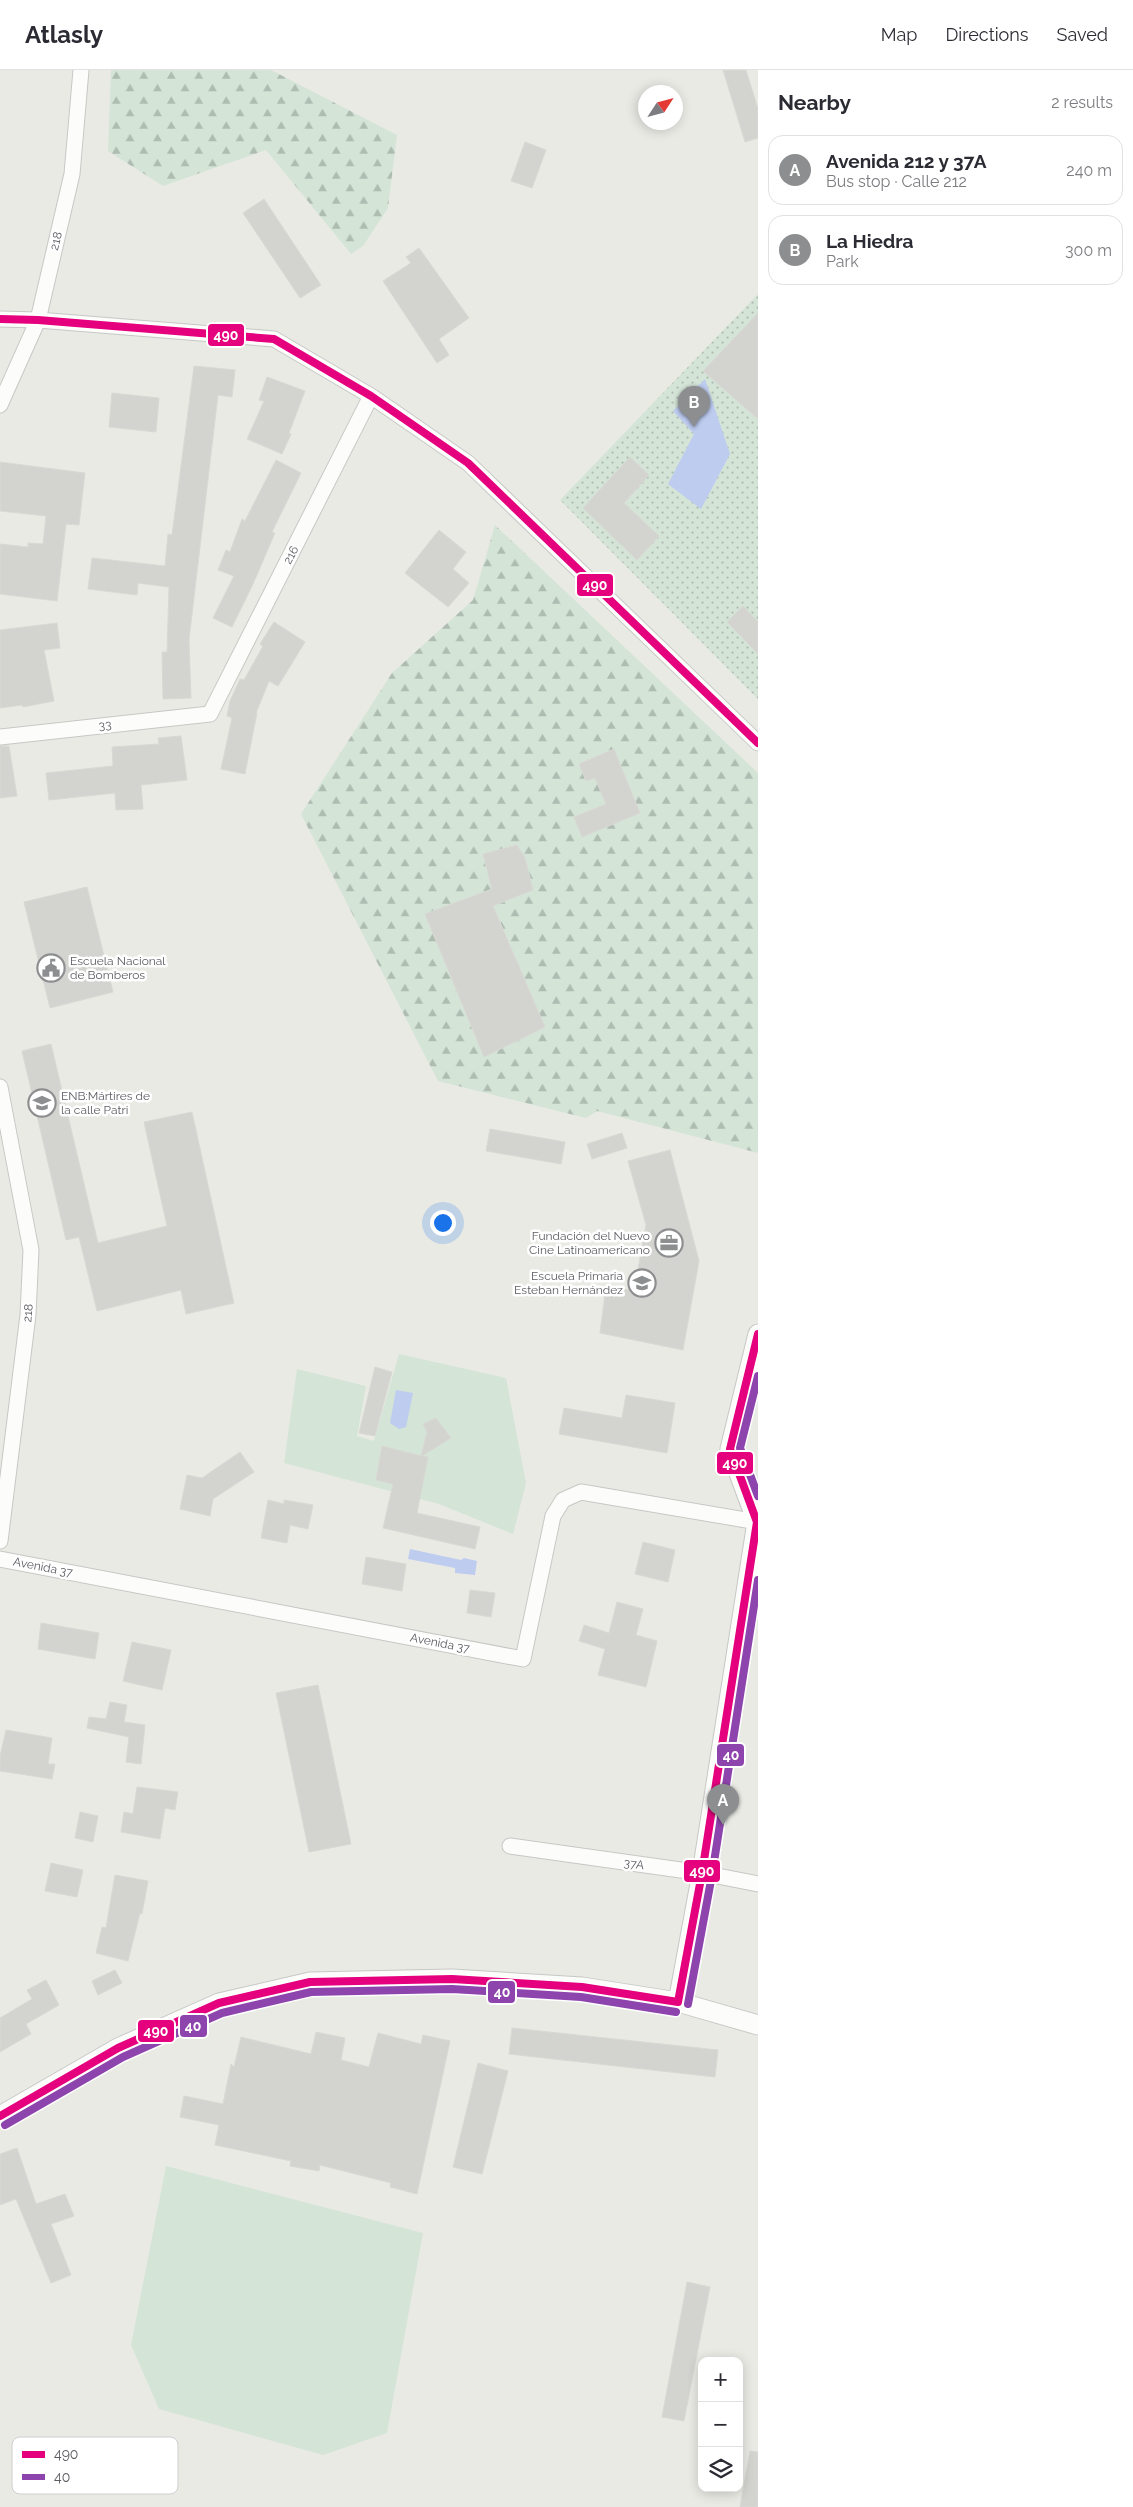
<!DOCTYPE html>
<html lang="en">
<head>
<meta charset="utf-8">
<style>
  :root { --surface:#fff; --page:#f2f2f3; --text:#2b2b33; --muted:#7c7c81; --line:#e1e1e2; --accent:#8d8e8f }
  body { margin:0; font-family:Raleway,sans-serif; background:var(--page); color:var(--text) }
  .controls { position:absolute; right:15px; bottom:15px; display:grid; overflow:hidden; border-radius:10px; box-shadow:0 2px 12px #0003 }
  .controls button { width:45px; height:45px; display:grid; place-items:center; padding:0; border:0; border-bottom:1px solid var(--line); background:var(--surface); color:var(--text); font:25px sans-serif }
  .compass { position:absolute; left:638px; top:15px; width:45px; height:45px; border-radius:50%; background:var(--surface); box-shadow:0 2px 12px #0003; rotate:54deg }
  .you { position:absolute; left:442px; top:1152px; width:18px; height:18px; margin:-12px; border:4px solid #fff; border-radius:50%; background:#1a73e8; box-shadow:0 0 0 8px #1a73e833 }
  .badge { display:grid; place-items:center; width:32px; height:32px; border-radius:50%; background:var(--accent); color:#fff; font-size:16px; font-weight:700 }
  .pin { position:absolute; translate:-50% -41px; filter:drop-shadow(0 1px 2px #0008) }
  .pin::after { content:''; position:absolute; top:26px; width:18px; height:15px; background:inherit; clip-path:polygon(0 0,100% 0,50% 100%) }
  .list { margin:0; padding:0; list-style:none }
  h2 { display:flex; justify-content:space-between; align-items:center; height:65px; margin:0; padding:0 20px; font-size:21px }
  h2 small { font-size:16px; font-weight:400; color:var(--muted) }
  .list li { display:grid; grid-template-columns:32px 1fr auto; gap:15px; align-items:center; box-sizing:border-box; height:70px; margin:0 10px 10px; padding:0 10px; border:1px solid var(--line); border-radius:15px }
  .list b { display:block; font-size:19px; white-space:nowrap }
  .list p { margin:0; font-size:16px; white-space:nowrap; color:var(--muted) }
  .list em { font-size:16px; font-style:normal; color:var(--muted) }
  .icon { flex:none; width:28px; height:28px; fill:none; stroke:currentColor; stroke-width:2; stroke-linecap:round; stroke-linejoin:round }
  .map { position:relative; flex:none; width:758px; height:2437px; overflow:hidden }
  header { display:flex; align-items:center; gap:30px; box-sizing:border-box; height:70px; padding:0 25px; background:var(--surface); border-bottom:1px solid var(--line) }
  header strong { font-size:24px }
  nav { display:flex; gap:28px; margin-inline-start:auto; font-size:18px }
  main { display:flex }
  aside { flex:1; background:var(--surface) }
  .map>svg:first-child { display:block }
  .green { fill:#d4e4d7 }
  .forest { fill:url(#forest-firs) }
  .park { fill:url(#park-dots) }
  .water { fill:#beccf0 }
  .building { fill:#d3d3d0; stroke:#d9d9d4 }
  .lines { fill:none; stroke-linecap:round; stroke-linejoin:round }
  .minor-casing { stroke:#c7c7c5; stroke-width:17 }
  .tertiary-casing { stroke:#c7c7c5; stroke-width:21 }
  .minor { stroke:#fcfcfb; stroke-width:15 }
  .tertiary { stroke:#fcfcfb; stroke-width:19 }
  .bus-1-casing { stroke:#fff; stroke-width:11 }
  .bus-2-casing { stroke:#fff; stroke-width:11 }
  .bus-1 { stroke:#e5007d; stroke-width:8 }
  .bus-2 { stroke:#8e44ad; stroke-width:8 }
  .labels { text-anchor:middle; dominant-baseline:central; stroke-width:5; stroke-linejoin:round; paint-order:stroke }
  .street-label { font-size:12px; fill:#5b5c61; stroke:#fff }
  .poi-label { font-size:12px; fill:#5b5c61; stroke:#fff; text-anchor:start }
  .key { fill:#fff; stroke:#ceced0; stroke-width:1 }
  .key-label { font-size:14px; fill:#5b5c61 }
  .line-badge { stroke:#fff; stroke-width:2 }
  .badge-label { font-size:14px; text-anchor:middle; font-weight:bold; fill:#fff }
</style>
</head>
<body>
<header>
<strong>Atlasly</strong>
<nav><a>Map</a><a>Directions</a><a>Saved</a></nav>
</header>
<main>
<div class="map">
<svg width="758" height="2437" viewBox="0 0 758 2437">
  <defs>
    <pattern id="forest-firs" width="22" height="20" patternUnits="userSpaceOnUse" patternTransform="scale(1.25)"><rect width="22" height="20" fill="#d4e4d7"/><path d="M5 1l3.5 6h-7zM16 11l3.5 6h-7z" fill="#afbcb2"/></pattern>
    <pattern id="park-dots" width="8" height="8" patternUnits="userSpaceOnUse" patternTransform="scale(1.25)"><rect width="8" height="8" fill="#d4e4d7"/><path d="M2 2h.1M6 6h.1" fill="none" stroke="#afbcb2" stroke-width="1.8" stroke-linecap="round"/></pattern>
  </defs>
  <rect width="100%" height="100%" fill="#eaeae5"/>
  <path class="green" d="M399,1284l107,24 20,105 -13,51 -74,-30 -155,-41 13,-94 69,17 -9,50 17,5z
    M166,2096l257,67 -36,200 -64,22 -164,-46 -28,-64z"/>
  <path class="forest" d="M111,0h160l126,65 -9,73 -25,38 -12,8 -85,-104 -103,36 -55,-35z
    M495,455l263,248v380l-161,-42 -11,7 -148,-37 -137,-267 91,-141 81,-73z"/>
  <path class="park" d="M758,224v405l-198,-199z"/>
  <path class="water" d="M705,309l25,75 -29,55 -33,-25 26,-50 -21,-23z
    M396,1320l17,3 -7,34 -7,2 -9,-6z
    M410,1479l51,11 3,-2 13,3 -2,14 -20,-2v-5l-47,-9z"/>
  <path class="building" d="M723,0h23l12,39v29l-13,4z
    M525,72l21,8 -14,38 -21,-7z
    M264,129l57,86 -21,13 -57,-85z
    M419,178l50,70 -30,21 10,16 -12,8 -54,-82 28,-18 -5,-6z
    M758,243v106l-55,-48z
    M194,296l41,4 -3,27 -14,-2 -29,245 2,58 -28,1 -1,-47h5l2,-65 -31,-4 -1,12 -49,-6 4,-31 73,8 3,-32 4,1z
    M267,307l38,14 -16,42 2,1 -9,20 -35,-15 17,-38 -5,-1z
    M112,323l47,5 -3,34 -47,-5z
    M630,387l19,18 -25,28 35,33 -22,24 -54,-52z
    M276,390l25,13 -29,59 3,1 -22,51 -21,43 -19,-9 21,-42 -16,-6 8,-20 4,2 12,-33 3,2z
    M0,392l85,11 -6,52 -13,-1 -9,77 -57,-7v-50l28,3v-4l15,1 3,-28 -46,-5z
    M439,460l27,22 -13,17 16,14 -21,24 -43,-34z
    M743,536l15,16v32l-31,-32z
    M274,552l31,20 -27,44 -9,-5 -13,32h1l-12,61 -24,-5 11,-51 -5,-2 3,-15 10,-22 4,1 19,-34 -3,-2z
    M57,553l3,25 -16,2 10,51 -31,6 -1,-2 -22,3v-78z
    M181,666l6,44 -46,5 2,24 -27,1 -1,-17 -66,7 -3,-27 67,-7 -1,-19 47,-3 -1,-6z
    M0,676h9l8,50 -17,2z
    M614,679l26,64 -58,24 -8,-20 32,-13 -11,-26 -9,3 -7,-17z
    M517,775l8,13 8,32 -40,16 52,121 -61,30 -59,-143 67,-25 -9,-35z
    M87,817l26,105 -63,16 -26,-106z
    M51,974l47,199 69,-17 -23,-104 48,-10 42,191 -48,11 -5,-24 -84,21 -18,-74 -13,3 -44,-189z
    M490,1059l75,13 -4,22 -75,-13z
    M622,1063l5,15 -35,11 -5,-15z
    M670,1080l29,111 -16,89 -83,-17 6,-47 28,5 12,-66 -18,-64z
    M375,1297l17,5 -17,64 -16,-3z
    M626,1325l49,8 -8,50 -108,-19 5,-26 58,10z
    M436,1348l15,20 -29,18 6,1 -11,56 63,14 -5,22 -92,-21 10,-44 -17,-4 6,-34 39,10 6,-24 -4,-8z
    M240,1382l14,20 -41,27 -3,17 -30,-7 7,-34 15,3z
    M268,1430l16,4v-4l29,5 -5,24 -18,-4 -3,18 -26,-5z
    M643,1472l32,8 -7,32 -33,-8z
    M366,1487l40,7 -4,27 -40,-7z
    M470,1520l25,3 -4,24 -24,-4z
    M617,1532l26,7 -7,26 21,6 -11,46 -48,-12 7,-26 -26,-8 5,-16 25,8z
    M41,1553l58,10 -4,26 -57,-10z
    M132,1572l39,8 -9,40 -39,-9z
    M318,1615l33,159 -42,8 -33,-159z
    M110,1632l17,3 -3,17 21,3 -4,39 -15,-2 3,-25 -42,-9 2,-11 17,2z
    M6,1660l46,8 -4,26h7l-3,15 -52,-8v-15z
    M137,1717l41,5 -3,18 -10,-2 -5,31 -39,-7 3,-20 9,2z
    M80,1742l18,4 -5,26 -18,-4z
    M51,1793l32,7 -6,27 -32,-6z
    M115,1805l33,6 -6,33 -2,-1 -12,48 -32,-8 6,-26 4,1z
    M115,1900l7,13 -24,12 -6,-14z
    M46,1910l13,25 -33,19 5,10 -31,18v-34l32,-19 -5,-9z
    M512,1958l206,22 -3,27 -206,-23z
    M316,1962l29,6 -4,22 28,7 9,-34 43,11 2,-9 27,6 -33,153 -27,-7 1,-4 -71,-18 -1,6 -29,-5 1,-5 -76,-16 4,-20 -39,-8 4,-21 39,8 8,-40 3,3 7,-30 70,17z
    M478,1993l30,8 -26,103 -29,-7z
    M17,2078l19,56 29,-10 9,22 -23,8 20,51 -20,8 -35,-84 -16,6v-51z
    M687,2212l23,5 -26,134 -22,-4z
    M750,2381l8,1v55h-18z"/>
  <g class="lines">
    <g class="minor-casing">
      <path id="minor" d="M0,249l38,1 236,19 97,57 97,67 290,280
        M0,335l38,-85 34,-146 9,-104
        M0,667l210,-23 161,-318
        M0,1017l31,163 -3,65 -28,226
        M0,1489l523,100 30,-143 10,-16 18,-8 177,30
        M510,1776l192,27 56,11"/>
    </g>
    <g class="tertiary-casing">
      <path id="tertiary" d="M678,1932l24,-129 55,-351 -27,-73 28,-115
        M0,2046l118,-68 101,-45 91,-21 142,-3 130,8 96,15 80,23"/>
    </g>
    <use href="#minor" class="minor"/>
    <use href="#tertiary" class="tertiary"/>
    <g class="bus-1-casing">
      <path id="bus-1" d="M0,249l38,1 236,19 97,57 97,67 290,280
        M678,1932l24,-129 55,-351 -27,-73 28,-115
        M0,2046l118,-68 101,-45 91,-21 142,-3 130,8 96,15"/>
    </g>
    <g class="bus-2-casing">
      <path id="bus-2" d="M758,1306l-18,72 18,48
        M688,1934l24,-129 46,-295
        M5,2055l118,-68 99,-44 89,-21 141,-3 129,8 95,15"/>
    </g>
    <use href="#bus-1" class="bus-1"/>
    <use href="#bus-2" class="bus-2"/>
  </g>
  <defs>
    <g id="civic-ring" transform="scale(1.4375)"><circle r="9.5" fill="#fff" stroke="#8d8e8f" stroke-width="1.5"/><path d="M-.6-6.5H3V-4.5H.6V-3L4-1V1h2V6H-6V1h2V-1L-.6-3ZM-1.2 2.5V6h2.4V2.5Z" fill="#8d8e8f"/></g>
    <g id="school-ring" transform="scale(1.4375)"><circle r="9.5" fill="#fff" stroke="#8d8e8f" stroke-width="1.5"/><path d="M0-5L7-2L0 1L-7-2ZM-4 1L0 2.5L4 1V4Q0 6-4 4Z" fill="#8d8e8f"/></g>
    <g id="office-ring" transform="scale(1.4375)"><circle r="9.5" fill="#fff" stroke="#8d8e8f" stroke-width="1.5"/><path d="M-6-3h4V-5.5h4V-3h4V5H-6ZM-1-4.5V-3h2v-1.5ZM-6 0V1H6V0Z" fill="#8d8e8f"/></g>
  </defs>
  <g fill-rule="evenodd">
    <use href="#civic-ring" x="51" y="898"/>
    <use href="#school-ring" x="42" y="1033"/>
    <use href="#office-ring" x="669" y="1173"/>
    <use href="#school-ring" x="642" y="1213"/>
  </g>
  <g class="labels">
    <g class="street-label">
      <text transform="translate(56 171) rotate(-77)">218</text>
      <text transform="translate(291 485) rotate(-63)">216</text>
      <text transform="translate(105 655) rotate(-6)">33</text>
      <text transform="translate(28 1243) rotate(-86)">218</text>
      <text transform="translate(43 1497) rotate(11)">Avenida 37</text>
      <text transform="translate(440 1573) rotate(11)">Avenida 37</text>
      <text transform="translate(634 1794) rotate(8)">37A</text>
    </g>
    <g class="poi-label">
      <text x="70" y="891">Escuela Nacional<tspan x="70" dy="14">de Bomberos</tspan></text>
      <text x="61" y="1026">ENB:Mártires de<tspan x="61" dy="14">la calle Patri</tspan></text>
      <text x="650" y="1166" text-anchor="end">Fundación del Nuevo<tspan x="650" dy="14">Cine Latinoamericano</tspan></text>
      <text x="623" y="1206" text-anchor="end">Escuela Primaria<tspan x="623" dy="14">Esteban Hernández</tspan></text>
    </g>
  </g>
  <rect x="12" y="2367" width="166" height="57" rx="8" class="key"/>
  <rect x="22" y="2381" width="23" height="7" fill="#e5007d"/>
  <rect x="22" y="2404" width="23" height="6" fill="#8e44ad"/>
  <g class="key-label">
    <text x="54" y="2389">490</text>
    <text x="54" y="2412">40</text>
  </g>
  <g class="line-badge">
    <rect x="207" y="253" width="38" height="24" rx="5" fill="#e5007d"/>
    <rect x="576" y="503" width="38" height="24" rx="5" fill="#e5007d"/>
    <rect x="716" y="1381" width="38" height="24" rx="5" fill="#e5007d"/>
    <rect x="716" y="1673" width="29" height="24" rx="5" fill="#8e44ad"/>
    <rect x="683" y="1789" width="38" height="24" rx="5" fill="#e5007d"/>
    <rect x="487" y="1910" width="29" height="24" rx="5" fill="#8e44ad"/>
    <rect x="179" y="1944" width="29" height="24" rx="5" fill="#8e44ad"/>
    <rect x="137" y="1949" width="38" height="24" rx="5" fill="#e5007d"/>
  </g>
  <g class="badge-label">
    <text x="226" y="270">490</text>
    <text x="595" y="520">490</text>
    <text x="735" y="1398">490</text>
    <text x="731" y="1690">40</text>
    <text x="702" y="1806">490</text>
    <text x="502" y="1927">40</text>
    <text x="193" y="1961">40</text>
    <text x="156" y="1966">490</text>
  </g>
</svg>
<div class="controls">
<button>+</button>
<button>−</button>
<button><svg class="icon" aria-label="layers" viewBox="0 0 24 24"><path d="M12 4l9 5-9 5-9-5zM3 14l9 5 9-5"/></svg></button>
</div>
<svg class="compass" viewBox="-18 -18 36 36"><path d="M0-13l5 13h-10z" fill="#e53935"/><path d="M0 13l5-13h-10z" fill="#7c7c81"/></svg>
<div class="you"></div>
<div class="pin badge" style="left:723px;top:1755px">A</div>
<div class="pin badge" style="left:694px;top:357px">B</div>
</div>
<aside>
<h2>Nearby<small>2 results</small></h2>
<ul class="list">
<li><span class="badge">A</span><div><b>Avenida 212 y 37A</b><p>Bus stop · Calle 212</p></div><em>240 m</em></li>
<li><span class="badge">B</span><div><b>La Hiedra</b><p>Park</p></div><em>300 m</em></li>
</ul>
</aside>
</main>
</body>
</html>
